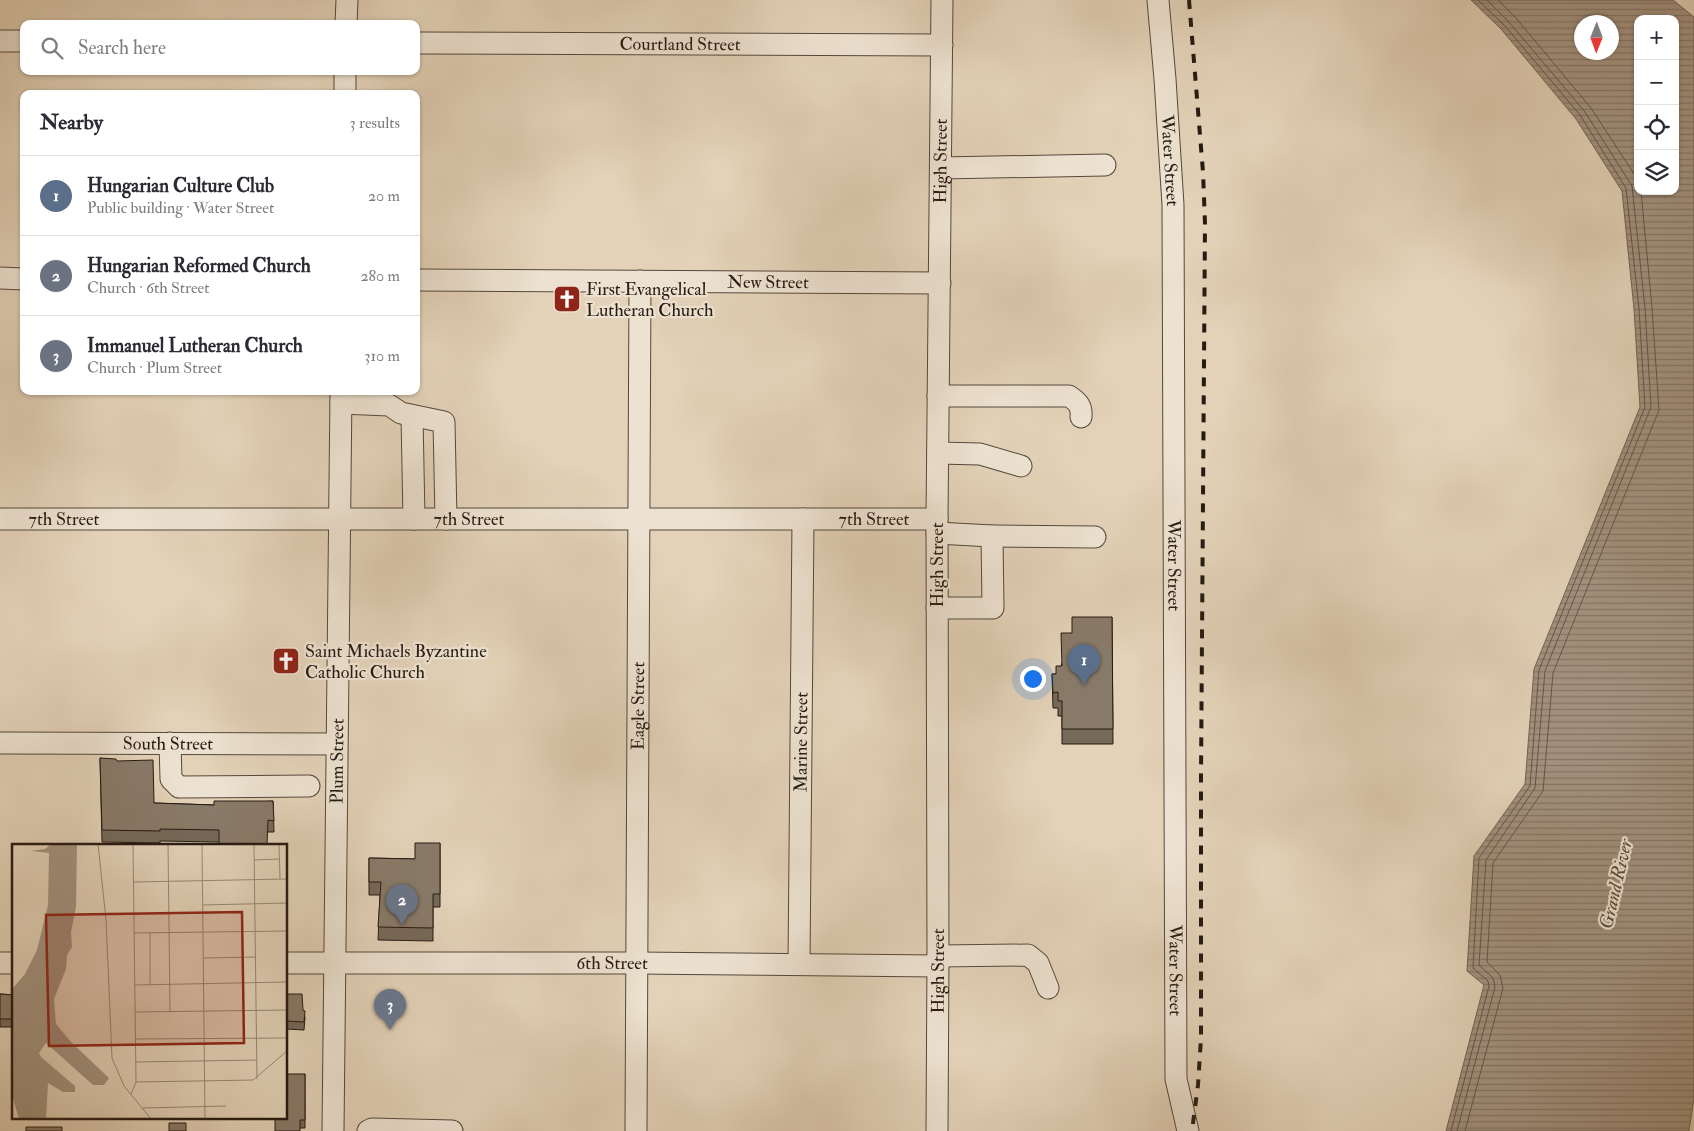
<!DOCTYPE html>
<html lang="en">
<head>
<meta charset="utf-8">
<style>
  :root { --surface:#fff; --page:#f2f2f3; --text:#2b2b33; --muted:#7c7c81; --line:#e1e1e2; --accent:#8f2418 }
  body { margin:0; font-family:"IM FELL Double Pica",serif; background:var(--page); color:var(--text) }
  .controls { position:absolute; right:15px; top:15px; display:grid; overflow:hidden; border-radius:10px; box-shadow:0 1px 4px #0004 }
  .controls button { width:45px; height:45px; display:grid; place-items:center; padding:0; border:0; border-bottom:1px solid var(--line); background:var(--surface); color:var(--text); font:25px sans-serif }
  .compass { position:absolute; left:1574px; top:15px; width:45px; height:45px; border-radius:50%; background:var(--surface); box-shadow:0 1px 4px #0004; rotate:181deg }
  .you { position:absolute; left:1032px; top:678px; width:18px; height:18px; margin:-12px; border:4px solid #fff; border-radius:50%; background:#1a73e8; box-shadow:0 0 0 8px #1a73e833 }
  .badge { display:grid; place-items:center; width:32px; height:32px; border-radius:50%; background:var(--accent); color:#fff; font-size:16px; font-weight:700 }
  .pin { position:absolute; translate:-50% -41px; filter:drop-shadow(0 1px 2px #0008) }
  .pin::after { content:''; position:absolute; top:26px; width:18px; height:15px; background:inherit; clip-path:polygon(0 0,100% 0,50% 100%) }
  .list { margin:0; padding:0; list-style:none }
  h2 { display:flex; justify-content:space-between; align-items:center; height:65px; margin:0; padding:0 20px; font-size:21px }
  h2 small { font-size:16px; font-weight:400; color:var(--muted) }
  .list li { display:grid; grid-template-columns:32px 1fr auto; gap:15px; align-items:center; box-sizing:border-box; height:80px; padding:0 20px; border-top:1px solid var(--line) }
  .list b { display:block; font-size:19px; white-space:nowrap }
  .list p { margin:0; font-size:16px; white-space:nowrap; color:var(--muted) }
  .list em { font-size:16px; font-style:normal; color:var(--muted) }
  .icon { flex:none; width:28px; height:28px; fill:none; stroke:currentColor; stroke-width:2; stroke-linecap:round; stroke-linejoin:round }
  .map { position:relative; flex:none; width:1694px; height:1131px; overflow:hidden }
  .search { position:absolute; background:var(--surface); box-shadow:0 1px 4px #0004; left:20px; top:20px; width:400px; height:55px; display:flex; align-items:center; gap:12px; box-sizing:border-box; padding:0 18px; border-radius:10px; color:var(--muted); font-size:19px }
  .panel { position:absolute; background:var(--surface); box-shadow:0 1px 4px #0004; left:20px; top:90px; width:400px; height:305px; border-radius:10px }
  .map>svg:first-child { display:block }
  .water { fill:url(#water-rules); stroke:#716354; fill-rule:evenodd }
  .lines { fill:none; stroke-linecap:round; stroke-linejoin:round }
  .shore { stroke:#645649; stroke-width:1 }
  .minor-casing { stroke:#55483c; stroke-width:23 }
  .minor { stroke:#ede2d1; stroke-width:21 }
  .rail { stroke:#261a12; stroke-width:4; stroke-dasharray:9 9; stroke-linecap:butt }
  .wall { fill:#756959; stroke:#261a12 }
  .building { fill:#887a68; stroke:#261a12 }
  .labels { text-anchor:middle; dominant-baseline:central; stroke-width:4.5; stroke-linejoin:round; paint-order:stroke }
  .street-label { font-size:18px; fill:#261a12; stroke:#ede2d1 }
  .poi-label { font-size:18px; fill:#261a12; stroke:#ede2d1; text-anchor:start }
  .water-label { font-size:19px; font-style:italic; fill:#584a3e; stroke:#ede2d1 }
  .inset-road { fill:none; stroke:#978876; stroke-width:1 }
  .view { fill:#8f2418; fill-opacity:0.15; stroke:#8f2418; stroke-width:2.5 }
  .inset-edge { fill:none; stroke:#261a12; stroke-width:2.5 }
</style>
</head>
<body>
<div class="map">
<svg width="1694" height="1131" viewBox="0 0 1694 1131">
  <defs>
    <pattern id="water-rules" width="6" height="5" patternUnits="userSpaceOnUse" patternTransform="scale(1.25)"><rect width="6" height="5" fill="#a39380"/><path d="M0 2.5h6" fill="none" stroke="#857767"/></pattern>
  </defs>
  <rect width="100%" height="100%" fill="#e3d2b8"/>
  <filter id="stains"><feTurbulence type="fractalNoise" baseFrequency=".004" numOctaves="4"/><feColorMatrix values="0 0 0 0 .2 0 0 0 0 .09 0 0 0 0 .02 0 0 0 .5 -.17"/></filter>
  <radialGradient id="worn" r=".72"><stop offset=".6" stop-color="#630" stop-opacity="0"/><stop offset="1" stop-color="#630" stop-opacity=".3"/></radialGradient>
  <path class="water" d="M1471,0h202l21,17v1081l-5,33h-243l38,-146 -17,-14 7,-115 51,-72 9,-115 106,-262 -6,-98 -12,-118 -46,-72 -75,-90zM1638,19h37v172h-37zM1582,22h30v30h-30z"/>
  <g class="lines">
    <path class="shore" d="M1498,0l17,17 76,91 47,72
      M1451,1131l38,-145 -1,-5 -15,-13 6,-110 51,-72 9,-116 106,-263 -6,-98 -13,-121 -46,-73 -75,-89 -27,-26
      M1457,1131l38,-144 -2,-9 -14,-13 7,-105 49,-72 10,-117 106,-264 -6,-99 -13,-122 -47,-74 -76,-90 -22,-22
      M1465,1131l38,-143 -3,-13 -13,-13 6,-99 50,-72 10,-118 106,-263 -7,-102 -11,-117"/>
    <g class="minor-casing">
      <g id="minor">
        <path id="s1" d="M1158,0l7,79 8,126 3,874 12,52"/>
        <path d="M346,24l1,-24"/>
        <path d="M0,41h24"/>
        <path id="s2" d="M416,43l526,2"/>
        <path d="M345,94v-23"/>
        <path d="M941,168l164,-3"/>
        <path d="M0,278l24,1"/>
        <path id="s3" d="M416,280l524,3"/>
        <path d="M938,396h131c9,6 13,10 12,21"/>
        <path d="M341,403l48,2 12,8 43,9 2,97"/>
        <path d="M412,416l2,103"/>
        <path d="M938,453l42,1 41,12"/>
        <path id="s4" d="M0,519h937"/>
        <path d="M937,533l55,3 1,72h-56"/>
        <path d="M992,536l103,1"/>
        <path id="s5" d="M0,743l336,1"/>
        <path d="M170,743l1,36 8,8 130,-1"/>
        <path d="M938,956l90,-1 10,8 10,25"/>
        <path d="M0,963h14"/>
        <path id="s6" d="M286,963h351l301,3"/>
        <path id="s7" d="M799,964l4,-445"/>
        <path id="s8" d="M333,1131l8,-740"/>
        <path d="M368,1131l4,-2 80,2"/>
        <path id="s9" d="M636,1131l4,-850"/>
        <path id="s10" d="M937,1131l1,-175 -1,-437 5,-519"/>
      </g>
    </g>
    <use href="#minor" class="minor"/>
    <path class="rail" d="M1189,0l14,172 2,52 -4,553v261l-3,47 -6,46"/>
  </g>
  <path class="wall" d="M1112,617l1,127h-51v-28h-4v-8h-5l-1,-34h4l5,-8 11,-33z
    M100,758l17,3 37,42 60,2 59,-4 1,31h-6l-49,10 -59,-1v2l-58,-1z
    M440,843v64h-7v34l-55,-1 2,-45h-11v-37l46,1z
    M0,994l14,1v32h-14z
    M286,994l17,16 2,8 -1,12 -18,-1z
    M305,1074v54h-5l-26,-11z"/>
  <path class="building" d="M1072,617h40l1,112h-51v-28h-4v-9l-5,1 -1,-19h4v-8h6l-1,-33h11z
    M100,758l16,1 1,2 36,-1 1,43 60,2v-4h59l1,20 -6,-1 -1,25h-48v-15l-59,-1v2l-58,-1z
    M415,843h25v51h-7v34l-55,-1 3,-45h-12v-24l46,1z
    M0,994l14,1v24h-14z
    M286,994h16l1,16 2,1 -1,11 -18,-1z
    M286,1074h19v46h-5v11h-25v-14h11z
    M169,1123h17v8h-17z
    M26,1127h36v4h-36z"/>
  <defs>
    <g id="church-square" transform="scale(1.4375)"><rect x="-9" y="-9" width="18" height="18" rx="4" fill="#8f2418" stroke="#ede2d1"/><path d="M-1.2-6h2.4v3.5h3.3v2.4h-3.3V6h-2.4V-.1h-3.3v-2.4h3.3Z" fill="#fff"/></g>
  </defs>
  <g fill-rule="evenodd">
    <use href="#church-square" x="567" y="299"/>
    <use href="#church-square" x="286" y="661"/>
  </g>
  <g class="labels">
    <g class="street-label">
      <text stroke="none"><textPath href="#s2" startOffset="264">Courtland Street</textPath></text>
      <text stroke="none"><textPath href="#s10" startOffset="970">High Street</textPath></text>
      <text stroke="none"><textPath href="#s1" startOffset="161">Water Street</textPath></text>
      <text stroke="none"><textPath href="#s3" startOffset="352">New Street</textPath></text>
      <text stroke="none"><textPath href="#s4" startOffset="64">7th Street</textPath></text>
      <text stroke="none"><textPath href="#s4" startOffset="469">7th Street</textPath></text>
      <text stroke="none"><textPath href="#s4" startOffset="874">7th Street</textPath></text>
      <text transform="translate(937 565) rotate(-90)">High Street</text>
      <text stroke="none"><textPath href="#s1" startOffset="566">Water Street</textPath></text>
      <text stroke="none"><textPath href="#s9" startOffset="425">Eagle Street</textPath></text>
      <text stroke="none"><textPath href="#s7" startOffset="222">Marine Street</textPath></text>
      <text stroke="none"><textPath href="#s5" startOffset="168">South Street</textPath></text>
      <text stroke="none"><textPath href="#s8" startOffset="370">Plum Street</textPath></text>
      <text stroke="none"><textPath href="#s6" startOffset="326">6th Street</textPath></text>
      <text stroke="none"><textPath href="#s10" startOffset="160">High Street</textPath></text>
      <text stroke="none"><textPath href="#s1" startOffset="971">Water Street</textPath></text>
    </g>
    <g class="poi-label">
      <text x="586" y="289">First Evangelical<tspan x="586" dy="21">Lutheran Church</tspan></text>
      <text x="305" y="651">Saint Michaels Byzantine<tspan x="305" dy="21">Catholic Church</tspan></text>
    </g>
    <g class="water-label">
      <text transform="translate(1616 884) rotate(-77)">Grand River</text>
    </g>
  </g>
  <g transform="translate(12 844)">
    <rect width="275" height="275" fill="#e3d2b8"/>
    <path d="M39,0h26l-1,63 -5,25 1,15 -5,8 -1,14 -12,30 2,25 15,18 38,36 -5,7h-11l-47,-42 -7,10 2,4 34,29v6h-12l-15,-9 -2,36h-27l-7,-24v-106l13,-15 12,-24 11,-45 1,-52 -18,-2 14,-2z" fill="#a39380"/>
    <path class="inset-road" d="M86,0l8,76 6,138 12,28 27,33M156,0l2,168M190,0l3,275M242,0l3,235M267,0l1,35M242,16l26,-1M122,38l153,-3M191,61l84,-2M122,89l153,-2M138,89v51M192,114l52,-1M123,141l152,-3M123,168l152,-2M123,195l152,-1M124,218l121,-2M124,238l117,-2 34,-29M119,250l5,-12 -3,-238M131,264l83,-2"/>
    <path class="view" d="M230,68l2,131 -195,3 -3,-131z"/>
    <rect width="275" height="275" class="inset-edge"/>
  </g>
  <rect width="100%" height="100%" filter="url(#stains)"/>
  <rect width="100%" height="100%" fill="url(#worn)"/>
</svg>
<div class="controls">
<button>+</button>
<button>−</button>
<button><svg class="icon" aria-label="locate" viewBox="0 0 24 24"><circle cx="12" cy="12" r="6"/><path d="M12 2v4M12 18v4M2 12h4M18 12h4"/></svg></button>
<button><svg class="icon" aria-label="layers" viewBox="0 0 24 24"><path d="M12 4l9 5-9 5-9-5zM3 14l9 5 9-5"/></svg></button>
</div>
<svg class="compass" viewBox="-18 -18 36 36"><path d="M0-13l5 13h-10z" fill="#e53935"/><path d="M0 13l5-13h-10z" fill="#7c7c81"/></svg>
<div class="you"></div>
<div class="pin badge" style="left:1084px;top:685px;background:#5c6f8a">1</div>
<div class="pin badge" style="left:402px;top:925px;background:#6b7280">2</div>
<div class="pin badge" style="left:390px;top:1030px;background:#6b7280">3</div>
<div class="search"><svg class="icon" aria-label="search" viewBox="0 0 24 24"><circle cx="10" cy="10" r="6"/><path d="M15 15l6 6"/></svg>Search here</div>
<section class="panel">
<h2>Nearby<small>3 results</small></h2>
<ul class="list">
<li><span class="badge" style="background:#5c6f8a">1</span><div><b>Hungarian Culture Club</b><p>Public building · Water Street</p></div><em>20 m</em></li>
<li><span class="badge" style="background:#6b7280">2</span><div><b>Hungarian Reformed Church</b><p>Church · 6th Street</p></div><em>280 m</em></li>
<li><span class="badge" style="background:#6b7280">3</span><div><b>Immanuel Lutheran Church</b><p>Church · Plum Street</p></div><em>310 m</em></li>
</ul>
</section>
</div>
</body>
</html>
